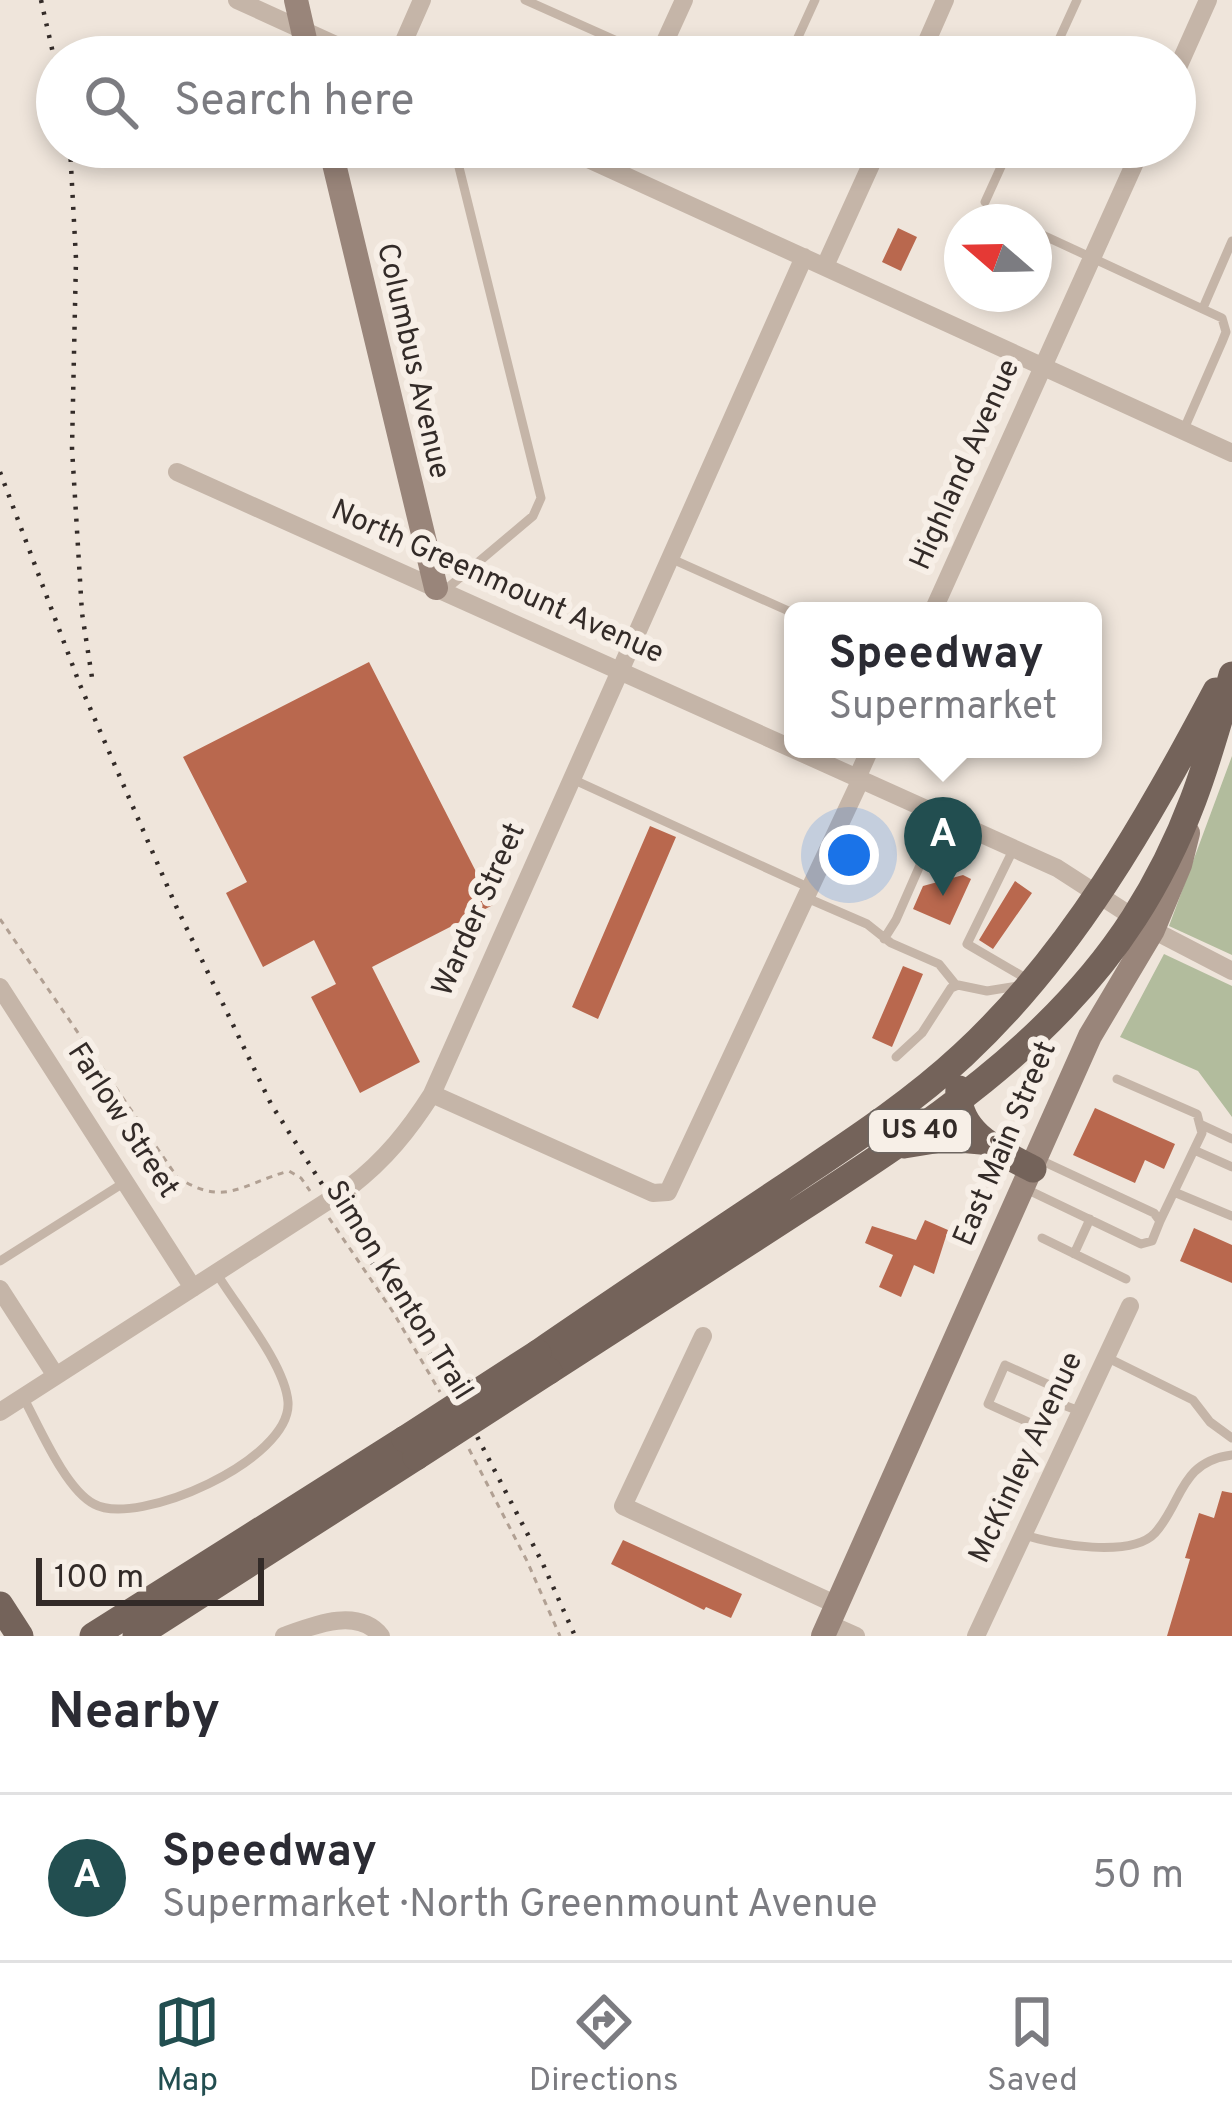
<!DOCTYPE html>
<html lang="en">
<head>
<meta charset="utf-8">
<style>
  :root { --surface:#fff; --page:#f7f7f7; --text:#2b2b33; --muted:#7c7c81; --line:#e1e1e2; --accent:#224e50 }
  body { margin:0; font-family:Overpass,sans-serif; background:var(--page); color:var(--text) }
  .compass { position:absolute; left:944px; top:204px; width:108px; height:108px; border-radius:50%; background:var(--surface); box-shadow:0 6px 18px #0003; rotate:290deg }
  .scale { position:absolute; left:36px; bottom:30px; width:228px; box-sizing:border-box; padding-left:12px; border:6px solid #332b28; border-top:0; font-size:33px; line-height:42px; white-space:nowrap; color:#332b28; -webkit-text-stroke:9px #f7efe7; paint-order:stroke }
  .you { position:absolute; left:849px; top:855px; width:42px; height:42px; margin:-30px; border:9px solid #fff; border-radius:50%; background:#1a73e8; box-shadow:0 0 0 18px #1a73e833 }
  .badge { display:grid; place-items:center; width:78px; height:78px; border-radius:50%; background:var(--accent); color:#fff; font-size:39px; font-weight:700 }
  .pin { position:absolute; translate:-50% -99px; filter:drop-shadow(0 3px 6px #0008) }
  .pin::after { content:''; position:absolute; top:63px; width:42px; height:36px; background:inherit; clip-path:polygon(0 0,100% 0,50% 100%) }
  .popup { position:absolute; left:784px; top:602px; width:318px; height:156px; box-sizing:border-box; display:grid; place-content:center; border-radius:18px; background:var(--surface); filter:drop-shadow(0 3px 9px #0005); font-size:39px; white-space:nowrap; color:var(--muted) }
  .popup b { font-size:45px; color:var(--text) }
  .popup::after { content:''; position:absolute; left:50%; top:100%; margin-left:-24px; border:24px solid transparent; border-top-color:var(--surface) }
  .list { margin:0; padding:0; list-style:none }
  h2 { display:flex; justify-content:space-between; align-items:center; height:156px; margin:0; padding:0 48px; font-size:51px }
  h2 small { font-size:39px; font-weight:400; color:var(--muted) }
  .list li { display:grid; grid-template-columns:78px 1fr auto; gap:36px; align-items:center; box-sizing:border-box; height:168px; padding:0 48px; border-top:3px solid var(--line) }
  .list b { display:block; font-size:45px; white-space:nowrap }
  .list p { margin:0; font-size:39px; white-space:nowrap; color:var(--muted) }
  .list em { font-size:39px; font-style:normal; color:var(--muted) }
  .icon { flex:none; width:66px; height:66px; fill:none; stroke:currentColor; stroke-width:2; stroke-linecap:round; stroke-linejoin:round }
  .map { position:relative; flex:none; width:1232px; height:1636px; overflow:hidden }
  .search { position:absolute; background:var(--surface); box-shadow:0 6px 18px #0003; left:36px; right:36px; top:36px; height:132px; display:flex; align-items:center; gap:30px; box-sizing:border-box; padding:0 42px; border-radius:66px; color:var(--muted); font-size:45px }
  .sheet { height:324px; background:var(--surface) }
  nav { display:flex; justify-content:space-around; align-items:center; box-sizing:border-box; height:168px; border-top:3px solid var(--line); background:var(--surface); font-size:33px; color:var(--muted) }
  nav a { display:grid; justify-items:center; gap:6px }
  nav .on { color:var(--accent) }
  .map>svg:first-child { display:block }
  .green { fill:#b2bc9d }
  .building { fill:#b9684e }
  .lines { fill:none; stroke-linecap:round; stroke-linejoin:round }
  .path { stroke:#b1a093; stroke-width:3; stroke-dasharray:6 6; stroke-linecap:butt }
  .lane { stroke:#c5b5a8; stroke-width:9 }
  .street { stroke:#c5b5a8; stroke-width:18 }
  .secondary { stroke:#99857a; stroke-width:24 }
  .primary { stroke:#74635a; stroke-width:27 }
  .rail { stroke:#332b28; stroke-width:4.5; stroke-dasharray:3 9; stroke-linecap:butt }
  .primary-bridge { stroke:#74635a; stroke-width:27 }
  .labels { text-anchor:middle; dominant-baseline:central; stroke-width:12; stroke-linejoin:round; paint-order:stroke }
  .shield { fill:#f7efe7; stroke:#6e6661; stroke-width:3 }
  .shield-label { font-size:27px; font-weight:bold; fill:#332b28 }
  .street-label { font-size:30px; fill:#332b28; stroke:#f7efe7 }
</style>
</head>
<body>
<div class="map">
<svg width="1232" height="1636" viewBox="0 0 1232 1636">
  <rect width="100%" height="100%" fill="#efe5db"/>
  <path class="green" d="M1232,756v199l-63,-29z
    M1164,954l68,32v131l-34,-46 -78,-34z"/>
  <path class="building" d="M898,228l19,9 -16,34 -19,-9z
    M369,662l124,243 -121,62 48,95 -60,31 -49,-96 25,-13 -22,-44 -51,27 -37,-74 21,-11 -64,-125z
    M650,826l26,11 -78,182 -26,-12z
    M963,875l8,4 -21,46 -37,-16 10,-23z
    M1015,881l17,12 -39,56 -14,-9z
    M903,966l20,8 -31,73 -20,-9z
    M1095,1108l80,36 -11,25 -19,-9 -10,23 -62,-28z
    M925,1220l23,10 -14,44 -20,-9 -13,32 -22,-10 14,-32 -28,-12 7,-17 44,14z
    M1194,1228l38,17v38l-52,-22z
    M1222,1491l10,2v143h-65l23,-77 -5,-1 14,-45 15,5z
    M623,1540l119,54 -11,24 -25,-11 -2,3 -93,-46z"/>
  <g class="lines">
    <path class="path" d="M0,919l177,258c48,31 64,7 112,-6l12,7 9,13
      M329,1218l64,94 47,80
      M469,1449l58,112 33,75"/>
    <path class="lane" d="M525,0l128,57
      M789,57l26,-57
      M1051,57l26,-57
      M985,202l25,-55
      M1010,220l5,2
      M1034,231l188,87 4,14 -4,10 -38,87
      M1203,308l29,-67
      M672,559l121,54
      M444,591l89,-75 8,-18 -87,-351
      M570,778l240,110
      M1014,848l-47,96 60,35
      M807,898l60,26 24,19 48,21 17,21
      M884,939l12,-19 46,-105
      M896,1057l26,-24 29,-45 7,-3 29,6 31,-5
      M1117,1079l80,35 5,19 -42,88
      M1202,1125l30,14
      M1194,1150l38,17
      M1026,1189l115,55 11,-3 8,-20 -6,-8 -116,-54
      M1174,1192l58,24
      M1042,1238l84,41
      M1074,1254l16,-35
      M0,1261l125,-79
      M1108,1358l85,42 17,22 22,16
      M23,1397c16,29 42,92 71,107 43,24 198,-44 194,-102 -3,-38 -51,-95 -71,-128
      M1058,1403l-12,27 -58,-26 17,-39 58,26 -5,12 24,9
      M1025,1535c29,10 107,23 130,-2 28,-31 24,-71 77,-78"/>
    <path class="street" d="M237,0l125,57
      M397,57l25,-57
      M658,57l26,-57
      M920,57l25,-57
      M1175,74l33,-74
      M562,147l670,306
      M825,266l54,-119
      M177,472l616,277
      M933,611l209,-464
      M793,749l264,119 96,62 79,41
      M857,778l13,-29
      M0,987l193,301
      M432,1094l221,99 15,-1 193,-413
      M0,1289l56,87
      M703,1336l-80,170 214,99
      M0,1412l351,-226c34,-26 58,-56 81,-92l372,-837
      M829,1624l27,12
      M284,1636c30,-11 74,-29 97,0
      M976,1636l154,-330"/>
    <path class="secondary" d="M296,0l13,57
      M330,147l106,441
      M823,1636l267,-600 63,-106 27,-65 8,-32"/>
    <path class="primary" d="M959,1089c-4,44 42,63 74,80
      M904,1145l43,-7 34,3
      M538,1353c80,-55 161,-109 242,-163 62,-42 127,-83 183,-135 110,-102 183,-233 253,-364
      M549,1371c82,-53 163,-105 245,-158 126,-82 257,-166 340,-295 52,-81 73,-153 98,-243
      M0,1605l20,31
      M93,1636l312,-197
      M136,1636l280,-179"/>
    <path class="rail" d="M41,0l16,71
      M70,147l6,112 -4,189 10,165 11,71
      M0,472l80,213 96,221 95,198 181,284 90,174 33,74"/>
    <path class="primary-bridge" d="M405,1439l133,-86
      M416,1457l133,-86"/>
  </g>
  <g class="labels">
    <rect class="shield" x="869" y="1110" width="102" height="42" rx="9"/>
    <g class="shield-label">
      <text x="920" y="1131">US 40</text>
    </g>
    <g class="street-label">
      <text transform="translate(412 361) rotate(77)">Columbus Avenue</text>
      <text transform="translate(966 465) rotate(-66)">Highland Avenue</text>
      <text transform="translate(497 583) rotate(24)">North Greenmount Avenue</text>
      <text transform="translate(480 910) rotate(-66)">Warder Street</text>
      <text transform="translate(122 1121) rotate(57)">Farlow Street</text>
      <text transform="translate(1006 1144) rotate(-67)">East Main Street</text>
      <text transform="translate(398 1291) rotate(58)">Simon Kenton Trail</text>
      <text transform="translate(1027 1458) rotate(-65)">McKinley Avenue</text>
    </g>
  </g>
</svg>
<svg class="compass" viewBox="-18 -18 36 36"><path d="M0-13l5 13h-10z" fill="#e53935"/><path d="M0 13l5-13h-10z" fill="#7c7c81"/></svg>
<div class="scale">100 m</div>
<div class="you"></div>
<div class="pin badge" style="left:943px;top:896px">A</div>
<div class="popup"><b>Speedway</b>Supermarket</div>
<div class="search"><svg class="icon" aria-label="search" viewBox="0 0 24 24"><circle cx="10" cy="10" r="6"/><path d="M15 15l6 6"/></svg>Search here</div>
</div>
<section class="sheet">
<h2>Nearby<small></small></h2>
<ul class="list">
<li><span class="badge">A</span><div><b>Speedway</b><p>Supermarket · North Greenmount Avenue</p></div><em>50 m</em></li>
</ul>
</section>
<nav>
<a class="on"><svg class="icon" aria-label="map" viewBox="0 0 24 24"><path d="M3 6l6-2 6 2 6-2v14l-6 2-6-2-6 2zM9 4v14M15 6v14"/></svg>Map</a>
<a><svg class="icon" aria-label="directions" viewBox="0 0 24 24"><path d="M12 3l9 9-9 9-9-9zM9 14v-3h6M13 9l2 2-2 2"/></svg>Directions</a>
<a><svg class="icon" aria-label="saved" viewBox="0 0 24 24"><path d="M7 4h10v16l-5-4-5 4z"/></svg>Saved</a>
</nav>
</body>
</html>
